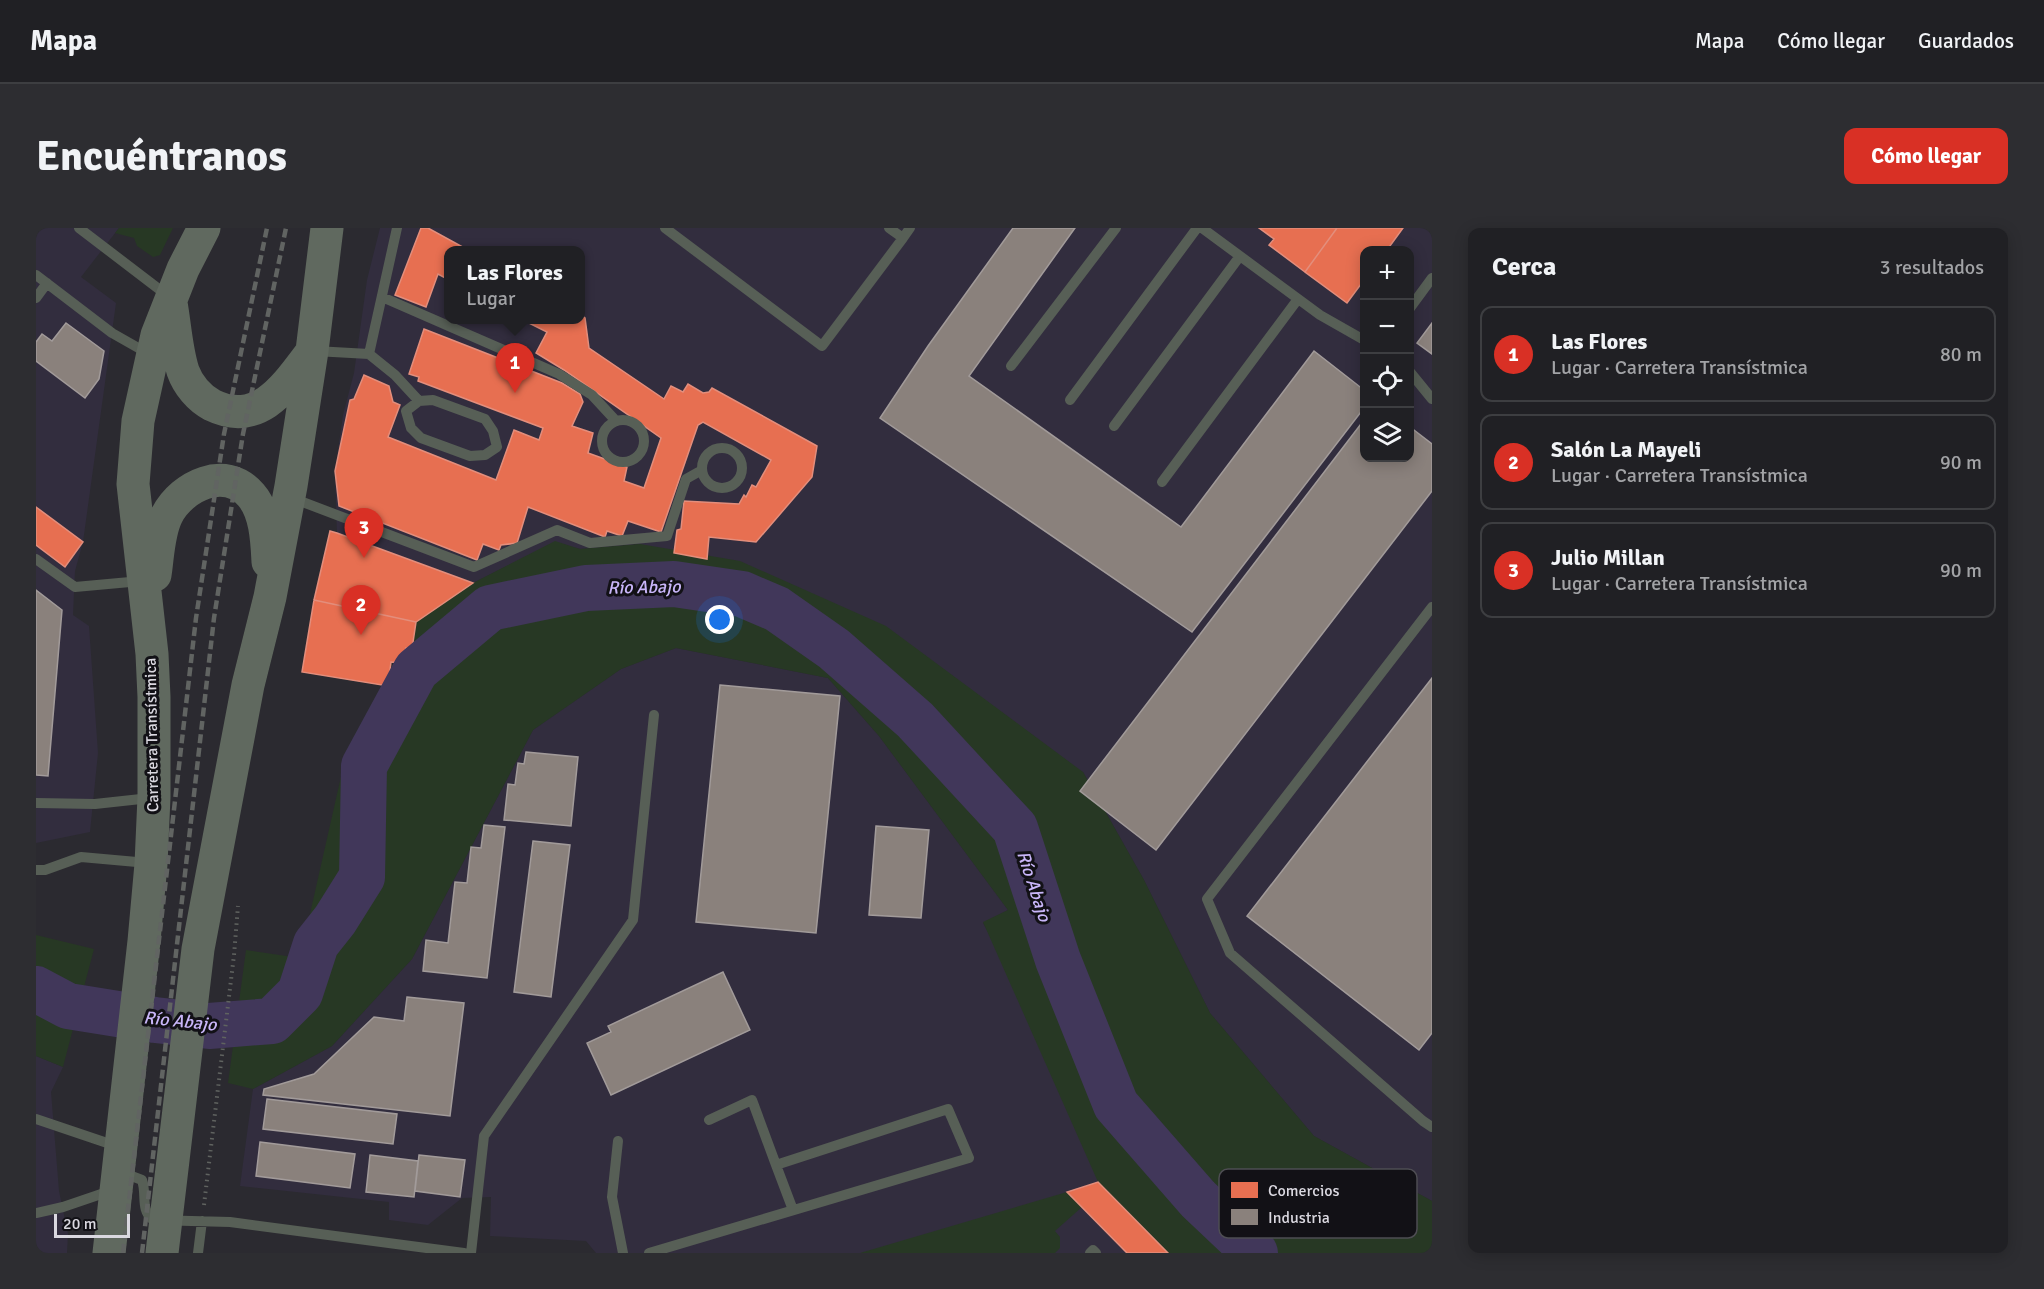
<!DOCTYPE html>
<html lang="es">
<head>
<meta charset="utf-8">
<style>
  :root { --surface:#202024; --page:#2d2d31; --text:#f1f3f6; --muted:#a2a3a6; --line:#3d3e41; --accent:#d93025 }
  body { margin:0; font-family:Signika,sans-serif; background:var(--page); color:var(--text) }
  .controls { position:absolute; right:18px; top:18px; display:grid; overflow:hidden; border-radius:12px; box-shadow:0 3px 15px #0003 }
  .controls button { width:54px; height:54px; display:grid; place-items:center; padding:0; border:0; border-bottom:2px solid var(--line); background:var(--surface); color:var(--text); font:30px sans-serif }
  .scale { position:absolute; left:18px; bottom:15px; width:76px; box-sizing:border-box; padding-left:6px; border:3px solid #dad8e0; border-top:0; font-size:16px; line-height:21px; white-space:nowrap; color:#dad8e0; -webkit-text-stroke:4px #121116; paint-order:stroke }
  .you { position:absolute; left:684px; top:392px; width:21px; height:21px; margin:-15px; border:4px solid #fff; border-radius:50%; background:#1a73e8; box-shadow:0 0 0 9px #1a73e833 }
  .badge { display:grid; place-items:center; width:39px; height:39px; border-radius:50%; background:var(--accent); color:#fff; font-size:20px; font-weight:700 }
  .pin { position:absolute; translate:-50% -50px; filter:drop-shadow(0 2px 3px #0008) }
  .pin::after { content:''; position:absolute; top:32px; width:21px; height:18px; background:inherit; clip-path:polygon(0 0,100% 0,50% 100%) }
  .popup { position:absolute; left:408px; top:18px; width:141px; height:78px; box-sizing:border-box; display:grid; place-content:center; border-radius:12px; background:var(--surface); filter:drop-shadow(0 2px 4px #0005); font-size:20px; white-space:nowrap; color:var(--muted) }
  .popup b { font-size:22px; color:var(--text) }
  .popup::after { content:''; position:absolute; left:50%; top:100%; margin-left:-12px; border:12px solid transparent; border-top-color:var(--surface) }
  .list { margin:0; padding:0; list-style:none }
  h2 { display:flex; justify-content:space-between; align-items:center; height:78px; margin:0; padding:0 24px; font-size:26px }
  h2 small { font-size:20px; font-weight:400; color:var(--muted) }
  .list li { display:grid; grid-template-columns:39px 1fr auto; gap:18px; align-items:center; box-sizing:border-box; height:96px; margin:0 12px 12px; padding:0 12px; border:2px solid var(--line); border-radius:12px }
  .list b { display:block; font-size:22px; white-space:nowrap }
  .list p { margin:0; font-size:20px; white-space:nowrap; color:var(--muted) }
  .list em { font-size:20px; font-style:normal; color:var(--muted) }
  .icon { flex:none; width:33px; height:33px; fill:none; stroke:currentColor; stroke-width:2; stroke-linecap:round; stroke-linejoin:round }
  .map { position:relative; flex:none; width:1396px; height:1025px; overflow:hidden; border-radius:12px }
  header { display:flex; align-items:center; gap:36px; box-sizing:border-box; height:84px; padding:0 30px; background:var(--surface); border-bottom:2px solid var(--line) }
  header strong { font-size:28px }
  nav { display:flex; gap:33px; margin-inline-start:auto; font-size:21px }
  .intro { display:flex; align-items:center; justify-content:space-between; box-sizing:border-box; height:144px; padding:0 36px }
  h1 { margin:0; font-size:42px }
  .button { padding:15px 27px; border-radius:12px; background:var(--accent); color:#fff; font-size:21px; font-weight:700 }
  main { display:flex; gap:36px; padding:0 36px }
  aside { flex:1; background:var(--surface); border-radius:12px; box-shadow:0 3px 15px #0003 }
  .map>svg:first-child { display:block }
  .built { fill:#322d3e; fill-rule:evenodd }
  .green { fill:#273824 }
  .shops { fill:#e76f51; stroke:#e38e7c; stroke-width:1.5 }
  .industry { fill:#8a817c; stroke:#a29b9a; stroke-width:1.5 }
  .lines { fill:none; stroke-linecap:round; stroke-linejoin:round }
  .river { stroke:#41375a; stroke-width:46 }
  .path { stroke:#606360; stroke-width:4; stroke-dasharray:1.5 4.5; stroke-linecap:butt }
  .lane { stroke:#575f56; stroke-width:10 }
  .primary { stroke:#60695f; stroke-width:33 }
  .rail { stroke:#616462; stroke-width:4.5; stroke-dasharray:9 4.5; stroke-linecap:butt }
  .labels { text-anchor:middle; dominant-baseline:central; stroke-width:6; stroke-linejoin:round; paint-order:stroke }
  .street-label { font-size:16px; fill:#dad8e0; stroke:#121116 }
  .water-label { font-size:18px; font-style:italic; fill:#c9b6f9; stroke:#121116 }
  .key { fill:#121116; stroke:#4e4d53; stroke-width:1.5 }
  .key-label { font-size:16px; fill:#dad8e0 }
</style>
</head>
<body>
<header>
<strong>Mapa</strong>
<nav><a>Mapa</a><a>Cómo llegar</a><a>Guardados</a></nav>
</header>
<div class="intro"><h1>Encuéntranos</h1><a class="button">Cómo llegar</a></div>
<main>
<div class="map">
<svg width="1396" height="1025" viewBox="0 0 1396 1025">
  <rect width="100%" height="100%" fill="#2b2a30"/>
  <path class="built" d="M0,0h83l-38,49 35,26 -33,239 -8,29 -2,44 16,11 9,127 -8,79 -54,11z
    M344,0h1052v973l-118,-65 -104,-123 -66,-133 -61,-108 -443,-228 -60,5 -25,-7 -82,41 -136,-50 -2,-62 8,-56 11,-42 13,-93zM413,22h132v70h-132zM1328,22h46v208h-46z
    M640,420l152,30 51,58 129,174 -25,13 185,330h-572l-10,-12 -96,-5 1,-39 -29,1 -34,27 -39,-5v-18l-149,-16 13,-97 79,-43 80,-87 121,-229 88,-61z
    M0,828l27,11 -12,25 8,99 9,43 -1,19h-31z"/>
  <path class="green" d="M83,0h54l-13,27 -7,2 -16,-11 -3,-8 -19,-5z
    M519,313l25,8 60,-5 100,17 146,65 197,146 61,108 66,133 104,123 118,65v52h-264l-70,-71 -115,-260 25,-12 -129,-174 -51,-58 -152,-30 -55,21 -88,61 -121,229 -80,87 -79,43 -25,-6 18,-133 54,8 47,-208 69,-128 57,-39z
    M0,707l58,14 -31,118 -27,-11z
    M1031,964l15,15 -27,24 5,6v11l-5,5h-195z"/>
  <path class="shops" d="M385,0h7l40,22h-19v30l-11,-6 -12,33 -31,-12z
    M1223,0h78l-32,44 -36,-27 5,-6z
    M1301,0h66l-16,22h-23v30l-17,23 -42,-31z
    M545,87l4,3 4,30 75,51 7,-13 12,6 5,-8 15,9 6,-1 3,-4 105,58 -5,31 -56,65 -47,-5 -2,22 -33,-6 3,-23 4,-1 3,-28 55,3 5,-9 2,2 6,-12 4,2 15,-27 -68,-38 -5,3 -37,107 -33,-11 -6,15 -15,-5 -2,6 -77,-30 -11,36 -16,2 -2,5 -16,-6 -6,16 -138,-54 -4,-35 15,-71 4,-1 10,-24 25,11 4,16 7,3 -12,32 108,43 18,-50 25,10 4,-12 -125,-47 1,-4 -10,-3 15,-45 138,54 18,11 3,8 -11,24 21,7 -5,20 39,14 -3,14 20,7 17,-50 -97,-68 -28,-17 11,-21 -24,-12h58z
    M0,279l47,35 -18,25 -29,-22z
    M294,303l7,2 136,50 -57,39 -102,-22z
    M278,372l102,22 -4,27 -6,-1 -2,15 -13,-1 -3,24 -86,-14z
    M1062,954l70,71h-41l-60,-61z"/>
  <path class="industry" d="M977,0h62l-106,148 212,151 133,-176 50,39v18l-172,224 -312,-214 48,-72z
    M30,95l38,28 -5,28 -14,19 -49,-37v-19l6,-8 10,7z
    M1396,95v31l-15,-11z
    M1328,192v38h46v-31l22,17v47l-276,359 -76,-59z
    M0,362l26,20 -14,166 -12,-1z
    M1396,450v355l-13,17 -172,-134z
    M684,457l120,11 -24,237 -120,-11z
    M490,524l52,5 -7,69 -67,-6 4,-36 7,1 3,-22 6,1z
    M448,597l21,2 -18,151 -64,-7 3,-31 22,3 7,-61 12,1 4,-36 10,1z
    M840,598l53,4 -8,88 -52,-3z
    M497,613l37,4 -19,152 -37,-5z
    M687,744l27,58 -139,65 -24,-52 24,-11 -3,-6z
    M371,769l57,6 -14,113 -187,-21 1,-6 50,-15 60,-57 30,4z
    M231,871l130,15 -4,30 -130,-15z
    M224,914l95,12 -5,34 -94,-12z
    M334,927l48,6 -4,36 -48,-5z
    M383,927l46,5 -5,37 -45,-6z"/>
  <g class="lines">
    <path class="river" d="M0,761l32,17 87,14 54,6 63,-5 28,-28 16,-49 19,-24 27,-43 2,-111 52,-96 74,-62 96,-20 88,-4 68,10 35,15 57,40 81,71 100,108 43,132 58,145 82,94 57,54"/>
    <path class="path" d="M168,977l30,-250 4,-49"/>
    <path class="lane" d="M43,0l89,68
      M629,0l157,118 81,-108 -14,-10
      M1166,0l118,87 44,25
      M867,10l7,-10
      M0,47l76,58 37,21
      M346,69l177,77 33,21 24,26
      M0,70l11,-15
      M1374,80l22,-30
      M279,123l54,3 28,-126
      M333,126l26,21 24,26
      M975,138l105,-138
      M1374,144l22,27
      M397,172l52,19 8,12 4,16 -12,8 -15,1 -49,-18 -10,-10 -5,-17 13,-10z
      M1034,172l127,-172
      M566 213a21 21 0 1 1 42 0a21 21 0 1 1-42 0Z
      M1078,198l126,-170
      M666 240a20 20 0 1 1 40 0a20 20 0 1 1-40 0Z
      M1126,254l136,-183
      M256,270l182,69 83,-37 33,13 77,-7 19,-57 16,-9
      M0,331l39,28 66,-6
      M1396,379l-225,292 23,54 193,168 9,6
      M0,575l59,1 55,-6
      M0,642h9l36,-13 67,6
      M0,891l83,28
      M673,892l43,-20 24,65
      M582,913l-6,56 11,56
      M85,944l21,8c5,14 -2,30 11,40l77,2 234,31
      M0,985l27,-6 47,-16
      M162,1025l4,-32
      M435,1025l13,-117 149,-216 21,-205
      M613,1025l320,-95 -21,-49 -172,56 17,45
      M1054,1025l3,-3 3,3"/>
    <path class="primary" d="M135,75c4,22 5,46 12,68 5,14 16,27 29,34 47,23 74,-19 99,-52
      M119,347c3,-19 3,-42 12,-60 15,-29 58,-50 84,-20 15,17 16,47 17,67
      M73,1025l35,-312 7,-77 3,-67v-100l-2,-43 -19,-170 5,-63 19,-86 26,-66 21,-41
      M126,1025l36,-304 50,-264 22,-88 21,-111 21,-135 15,-123"/>
    <path class="rail" d="M87,1025l73,-635 28,-184 43,-206
      M106,1025l72,-635 29,-184 43,-206"/>
  </g>
  <g class="labels">
    <g class="street-label">
      <text transform="translate(116 507) rotate(-91)">Carretera Transístmica</text>
    </g>
    <g class="water-label">
      <text transform="translate(608 359) rotate(-1)">Río Abajo</text>
      <text transform="translate(998 658) rotate(72)">Río Abajo</text>
      <text transform="translate(144 793) rotate(6)">Río Abajo</text>
    </g>
  </g>
  <rect x="1183" y="941" width="198" height="69" rx="9" class="key"/>
  <rect x="1195" y="954" width="27" height="16" fill="#e76f51"/>
  <rect x="1195" y="981" width="27" height="16" fill="#8a817c"/>
  <g class="key-label">
    <text x="1232" y="968">Comercios</text>
    <text x="1232" y="995">Industria</text>
  </g>
</svg>
<div class="controls">
<button>+</button>
<button>−</button>
<button><svg class="icon" aria-label="locate" viewBox="0 0 24 24"><circle cx="12" cy="12" r="6"/><path d="M12 2v4M12 18v4M2 12h4M18 12h4"/></svg></button>
<button><svg class="icon" aria-label="layers" viewBox="0 0 24 24"><path d="M12 4l9 5-9 5-9-5zM3 14l9 5 9-5"/></svg></button>
</div>
<div class="scale">20 m</div>
<div class="you"></div>
<div class="pin badge" style="left:479px;top:165px">1</div>
<div class="popup"><b>Las Flores</b>Lugar</div>
<div class="pin badge" style="left:325px;top:407px">2</div>
<div class="pin badge" style="left:328px;top:330px">3</div>
</div>
<aside>
<h2>Cerca<small>3 resultados</small></h2>
<ul class="list">
<li><span class="badge">1</span><div><b>Las Flores</b><p>Lugar · Carretera Transístmica</p></div><em>80 m</em></li>
<li><span class="badge">2</span><div><b>Salón La Mayeli</b><p>Lugar · Carretera Transístmica</p></div><em>90 m</em></li>
<li><span class="badge">3</span><div><b>Julio Millan</b><p>Lugar · Carretera Transístmica</p></div><em>90 m</em></li>
</ul>
</aside>
</main>
</body>
</html>
